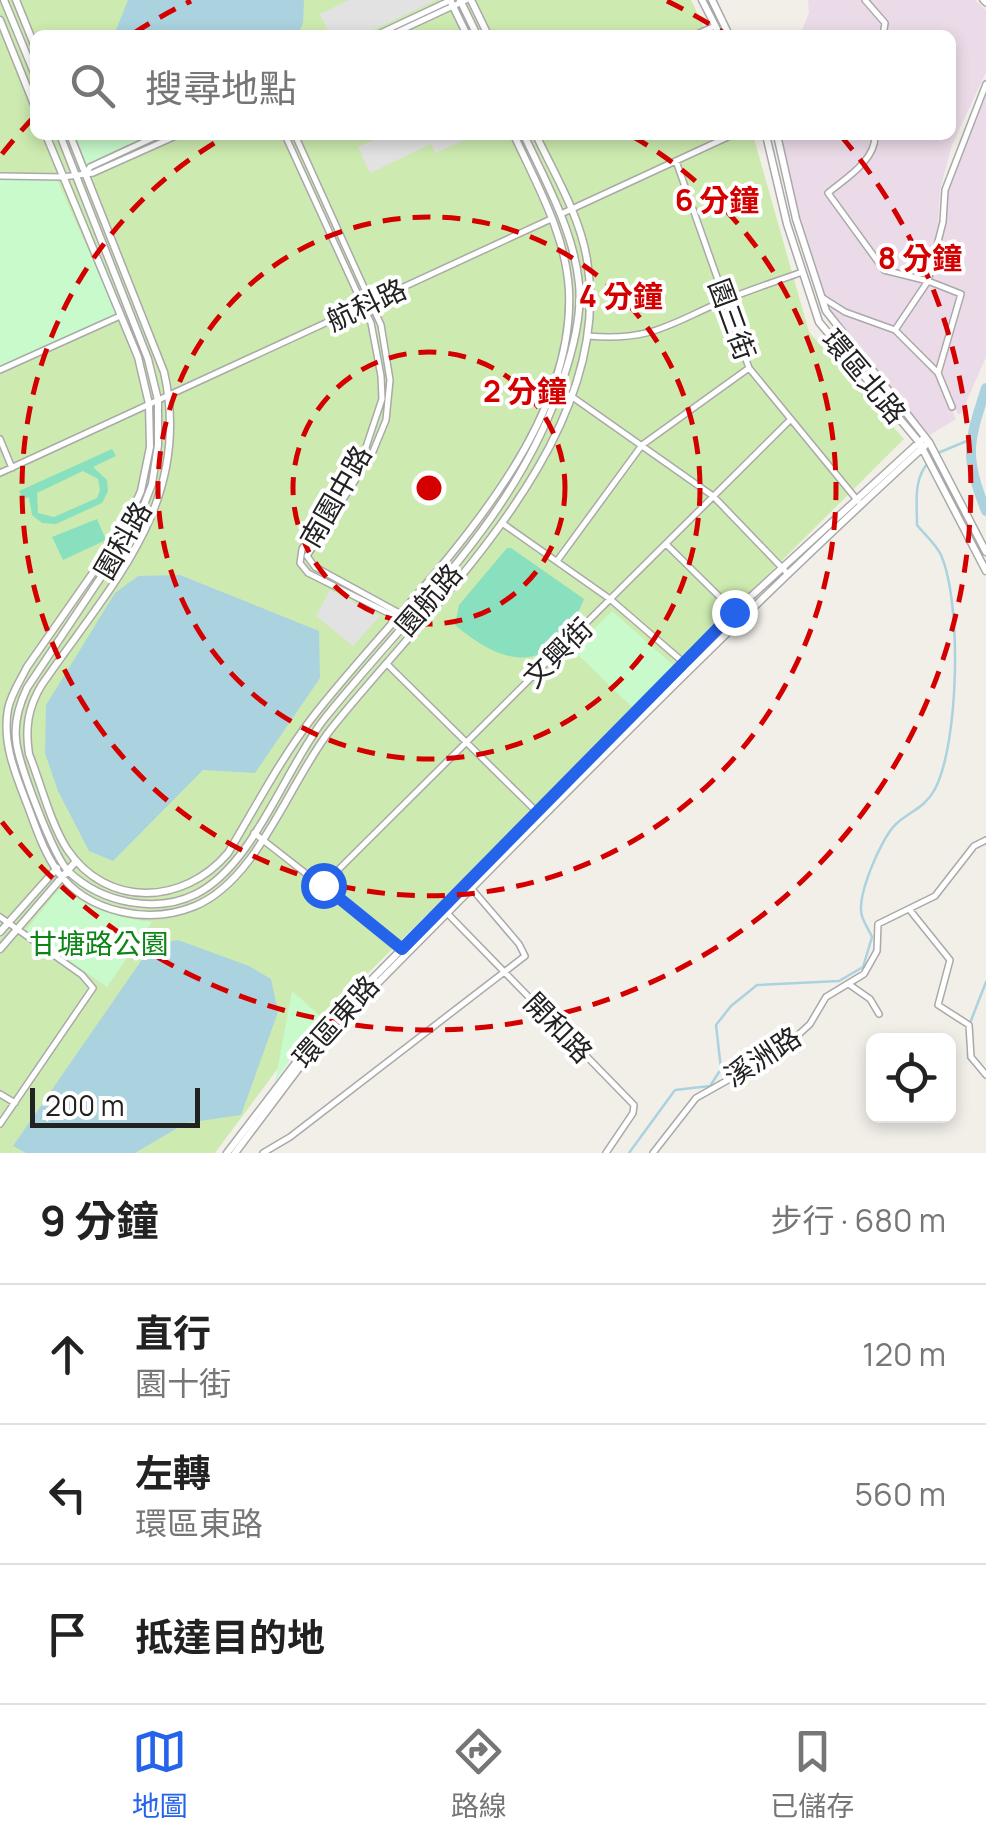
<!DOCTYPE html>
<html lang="zh-TW">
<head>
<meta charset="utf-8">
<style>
  :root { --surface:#fff; --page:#f6f6f6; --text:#222; --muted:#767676; --line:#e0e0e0; --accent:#2563eb }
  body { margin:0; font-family:Manrope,"Noto Sans TC",sans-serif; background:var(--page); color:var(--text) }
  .controls { position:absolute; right:30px; bottom:30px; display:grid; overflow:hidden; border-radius:15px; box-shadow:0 5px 15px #0003 }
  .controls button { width:90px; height:90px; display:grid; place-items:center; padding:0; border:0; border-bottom:2px solid var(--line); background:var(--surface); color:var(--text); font:50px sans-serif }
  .scale { position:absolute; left:30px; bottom:25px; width:170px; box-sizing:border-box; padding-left:10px; border:5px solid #222; border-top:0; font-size:28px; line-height:35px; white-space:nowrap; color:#222; -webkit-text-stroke:8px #fff; paint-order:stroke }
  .stop { position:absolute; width:30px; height:30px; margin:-22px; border:8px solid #2563eb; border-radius:50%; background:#fff }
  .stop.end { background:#2563eb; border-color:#fff; box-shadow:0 2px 10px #0008 }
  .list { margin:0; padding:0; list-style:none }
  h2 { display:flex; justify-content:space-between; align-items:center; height:130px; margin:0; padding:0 40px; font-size:42px }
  h2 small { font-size:32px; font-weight:400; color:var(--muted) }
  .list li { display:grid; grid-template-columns:65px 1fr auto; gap:30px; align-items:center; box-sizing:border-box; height:140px; padding:0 40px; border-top:2px solid var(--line) }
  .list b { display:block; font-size:38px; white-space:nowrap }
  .list p { margin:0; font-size:32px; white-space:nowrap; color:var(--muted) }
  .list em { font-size:32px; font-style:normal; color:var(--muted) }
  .icon { flex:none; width:55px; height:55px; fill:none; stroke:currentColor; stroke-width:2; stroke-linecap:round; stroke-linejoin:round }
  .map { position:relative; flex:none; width:986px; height:1153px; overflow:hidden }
  .search { position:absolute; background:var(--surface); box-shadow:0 5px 15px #0003; left:30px; right:30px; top:30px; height:110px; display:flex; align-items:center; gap:25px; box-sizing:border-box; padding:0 35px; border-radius:15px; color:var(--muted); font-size:38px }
  .sheet { height:550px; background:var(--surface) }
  nav { display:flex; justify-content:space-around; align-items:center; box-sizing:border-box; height:140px; border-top:2px solid var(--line); background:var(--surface); font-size:28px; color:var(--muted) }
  nav a { display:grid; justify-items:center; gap:5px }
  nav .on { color:var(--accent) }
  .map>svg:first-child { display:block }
  .industrial { fill:#ebdbe8 }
  .grass { fill:#cdebb0 }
  .park { fill:#c8facc }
  .pitch { fill:#88e0be; fill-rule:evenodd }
  .parking { fill:#e2e2e2 }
  .water { fill:#aad3df }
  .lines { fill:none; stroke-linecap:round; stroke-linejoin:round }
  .stream { stroke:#aad3df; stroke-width:2.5 }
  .river { stroke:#aad3df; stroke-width:10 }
  .minor-casing { stroke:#a9a9a9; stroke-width:8 }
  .tertiary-casing { stroke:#a9a9a9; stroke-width:9 }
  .minor { stroke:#fff; stroke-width:5 }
  .tertiary { stroke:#fff; stroke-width:6 }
  .route { stroke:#2563eb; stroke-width:12 }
  .ring { fill:none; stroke:#d40000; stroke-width:5; stroke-dasharray:18 12 }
  .labels { text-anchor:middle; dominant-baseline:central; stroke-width:8; stroke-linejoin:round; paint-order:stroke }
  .street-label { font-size:28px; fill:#222; stroke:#fff }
  .park-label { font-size:28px; fill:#0c8416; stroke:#fff }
  .centre { fill:#d40000; stroke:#fff; stroke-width:5 }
  .ring-label { font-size:30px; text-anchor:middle; font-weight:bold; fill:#d40000; stroke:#fff; stroke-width:8; stroke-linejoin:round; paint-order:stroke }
</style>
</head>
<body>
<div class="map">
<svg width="986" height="1153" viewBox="0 0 986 1153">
  <rect width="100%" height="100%" fill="#f2efe9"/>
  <path class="industrial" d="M808,0h52l23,24 -3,11h-80l9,-22z
    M868,0h107l11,10v62l-34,73 -12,45 -2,36 -11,53 -41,-11 -54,-75 36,-31 10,-18v-9h73v-100h-66l2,-14z
    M986,91v266l-25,57h-3l-18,-42 23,-79 -33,-13 15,-58 3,-32z
    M780,135h92l1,7 -9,16 -38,34 58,79 75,24 -21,75 -43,-39 42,43 19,45 -26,16 -90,-106 -15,-26 41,19 10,1 -31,-12 -23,-15 -24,-80z"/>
  <path class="grass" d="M0,0h691l17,35h-673v100h718l56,197 95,107 -611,609 -78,105h-215z"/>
  <path class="park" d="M75,135h73l-62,29z
    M0,180h57l60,134 -117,53z
    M612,611l61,54 -40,43 -60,-58z
    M60,888c30,21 56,30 92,34l-45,65 -81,-57z
    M292,991l32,28 -28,31 -21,32z"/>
  <path class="pitch" d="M112,449l4,7 -23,11 14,13 1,11 -6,12 -46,21 -14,-1 -10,-8 -3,-18 -6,2 -4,-8zM83,471l15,8 2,11 -3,8 -43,19 -16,-4 -1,-20z
    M97,519l9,21 -43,20 -11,-23z
    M507,548h4l73,51c-29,73 -74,73 -129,26l4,-20z"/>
  <path class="parking" d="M349,0h87l-74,35h-32l-10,-21z
    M384,135h79l2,5 -30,13 -4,-9 -61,29 -12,-26z
    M330,590l50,26 -27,30 -37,-30z"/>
  <path class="water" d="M128,0h176l-1,23 -5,12h-184z
    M180,575l139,56 1,47 -65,95 -52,-3 -90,91 -24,-10 -31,-60 -13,-38 1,-48 69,-112 23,-17z
    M178,940l71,26 22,13 7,33 -37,103 -55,8 -51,30h-109l-13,-7 139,-201z"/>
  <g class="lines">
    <path class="stream" d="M938,453l31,-13
      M970,1023l16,-41
      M968,1051v7l7,7
      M629,1153l46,-63 35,-4 11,-17 -5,-44 15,-19 26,-21 82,-4 24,-14 9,-30c-3,-7 -8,-14 -10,-21 -6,-19 19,-78 34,-92 14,-13 29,-16 39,-35 24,-46 27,-186 6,-234 -5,-11 -16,-20 -24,-30 0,-22 -4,-47 12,-63"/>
    <path class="river" d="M986,388c-18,56 -22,67 0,123"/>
    <g class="minor-casing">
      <path id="minor" d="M865,0l20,23 -2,12
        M983,0l3,3
        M376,35l75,-35
        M391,35l75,-35
        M695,35l20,-9
        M285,135l86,188 10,53 1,23 -16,48 -64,102 -2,14 8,10 90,45 17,15
        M295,135l86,190 9,55 -4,40 -14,34 -65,102 8,11 86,47 18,14
        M875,135c1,25 -29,43 -47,58l56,77 44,11 33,13 -23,79
        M676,161l73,207 109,133
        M85,174l5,-7 69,-32
        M0,176l63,1 30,-4 85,-38
        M561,214l171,-79
        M823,298l22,14 50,18 43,43 14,34
        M895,330l33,-49 15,-59 2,-32 41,-106
        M588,336c65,6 84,-14 140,-37 24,-10 50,-18 74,-27
        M0,370l120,-54
        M559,393l12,3 142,100 75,78
        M0,439l12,29
        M0,473l551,-254
        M502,523l108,76 80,69
        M666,544l76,75
        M557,561l85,-116 107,-77
        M388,665l151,149
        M254,833l151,118
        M323,885l468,-466
        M909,909l41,51 -12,45 31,20 2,32 15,18
        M445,911l189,194 -1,8 -27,40
        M0,917l82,58 11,13 -93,136
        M850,985l20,14 9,15
        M0,1094l15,9
        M263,1153l27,-16 235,-181 -6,-12 -47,-55
        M653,1153l43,-55 55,-31 46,-31 13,-12 16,-27 38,-23 13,-23 1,-27 57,-28 39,-50 12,-6"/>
    </g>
    <g class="tertiary-casing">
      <path id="tertiary" d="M4,0l31,75
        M16,0l19,47
        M450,0l17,35
        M460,0l17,35
        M471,0l17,35
        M702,0l18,35
        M712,0l17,35
        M0,20l35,87
        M46,135l92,222 11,47 1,43 -9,44 -16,36 -98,140c-7,14 -16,27 -19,42 -6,33 7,64 19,95 9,23 16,47 31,68 30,41 91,53 137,34 63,-26 94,-124 136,-177 100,-126 286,-289 256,-469 -7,-44 -32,-85 -51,-125
        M60,135l88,224 10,41v45l-6,39 -15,39 -110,165c-8,17 -13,33 -11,51 1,22 38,119 53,133 33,31 87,42 127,22 58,-29 89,-126 129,-176 90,-112 195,-203 240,-345 9,-28 17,-60 14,-89 -5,-52 -33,-102 -55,-149
        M70,135l94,237c30,132 -55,214 -123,314 -13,22 -16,42 -12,68 12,30 21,68 38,95 40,60 117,56 161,4 27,-45 52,-93 84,-135 90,-117 264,-266 257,-427 -3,-56 -32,-106 -55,-156
        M766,135l21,89 32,98 100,120 67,129
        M777,135l19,84 30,92 103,131 57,110
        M0,932l57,-64
        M0,949l76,-88
        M227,1153l90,-118 417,-423 191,-175
        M235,1153l76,-101 30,-32c194,-195 385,-393 588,-578"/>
    </g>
    <use href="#minor" class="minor"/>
    <use href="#tertiary" class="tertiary"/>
  </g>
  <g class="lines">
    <path class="route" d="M323,885l79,64 332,-337"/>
  </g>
  <g class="ring">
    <circle cx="429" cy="488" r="136"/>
    <circle cx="429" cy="488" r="271"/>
    <path d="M632 136A407 407 0 1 1 226 136"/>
    <path d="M2 154A542 542 0 0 1 33 118M134 33A542 542 0 0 1 191 1M667 1A542 542 0 0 1 724 33M841 136A542 542 0 1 1 2 822"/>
  </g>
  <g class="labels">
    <g class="street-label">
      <text transform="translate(366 304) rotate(-25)">航科路</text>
      <text transform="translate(733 319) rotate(70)">園三街</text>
      <text transform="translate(865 376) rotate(50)">環區北路</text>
      <text transform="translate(335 496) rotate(-60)">南園中路</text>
      <text transform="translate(122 540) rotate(-60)">園科路</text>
      <text transform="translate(428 599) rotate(-49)">園航路</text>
      <text transform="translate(557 652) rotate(-45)">文興街</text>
      <text transform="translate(335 1021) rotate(-48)">環區東路</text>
      <text transform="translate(559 1027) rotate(46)">開和路</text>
      <text transform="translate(762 1056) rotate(-33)">溪洲路</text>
    </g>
    <g class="park-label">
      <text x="99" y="943">甘塘路公園</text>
    </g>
  </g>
  <circle cx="429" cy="488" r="15" class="centre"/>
  <g class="ring-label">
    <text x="717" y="211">6 分鐘</text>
    <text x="920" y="269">8 分鐘</text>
    <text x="621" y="307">4 分鐘</text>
    <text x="525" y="402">2 分鐘</text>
  </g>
</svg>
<div class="controls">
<button><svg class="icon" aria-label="locate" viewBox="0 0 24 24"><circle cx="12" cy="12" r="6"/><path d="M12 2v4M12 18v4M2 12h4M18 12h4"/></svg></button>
</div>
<div class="scale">200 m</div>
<div class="stop" style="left:323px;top:885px"></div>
<div class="stop end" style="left:734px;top:612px"></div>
<div class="search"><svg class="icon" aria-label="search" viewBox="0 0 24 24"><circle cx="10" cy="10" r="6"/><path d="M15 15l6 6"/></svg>搜尋地點</div>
</div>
<section class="sheet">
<h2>9 分鐘<small>步行 · 680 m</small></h2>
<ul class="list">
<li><svg class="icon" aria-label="ahead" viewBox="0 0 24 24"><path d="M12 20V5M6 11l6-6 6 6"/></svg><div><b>直行</b><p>園十街</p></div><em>120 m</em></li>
<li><svg class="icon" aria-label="left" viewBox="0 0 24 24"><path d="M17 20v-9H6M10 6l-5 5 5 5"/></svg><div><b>左轉</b><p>環區東路</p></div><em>560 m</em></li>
<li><svg class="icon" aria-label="arrive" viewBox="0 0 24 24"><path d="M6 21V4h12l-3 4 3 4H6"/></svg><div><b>抵達目的地</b></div></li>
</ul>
</section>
<nav>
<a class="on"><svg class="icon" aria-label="map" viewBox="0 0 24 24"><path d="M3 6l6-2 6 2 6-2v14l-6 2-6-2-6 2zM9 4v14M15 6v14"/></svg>地圖</a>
<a><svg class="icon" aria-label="directions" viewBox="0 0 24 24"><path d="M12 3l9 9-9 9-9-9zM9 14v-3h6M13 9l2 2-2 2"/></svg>路線</a>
<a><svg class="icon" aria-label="saved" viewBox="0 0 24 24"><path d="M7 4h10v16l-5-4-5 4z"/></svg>已儲存</a>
</nav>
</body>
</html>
